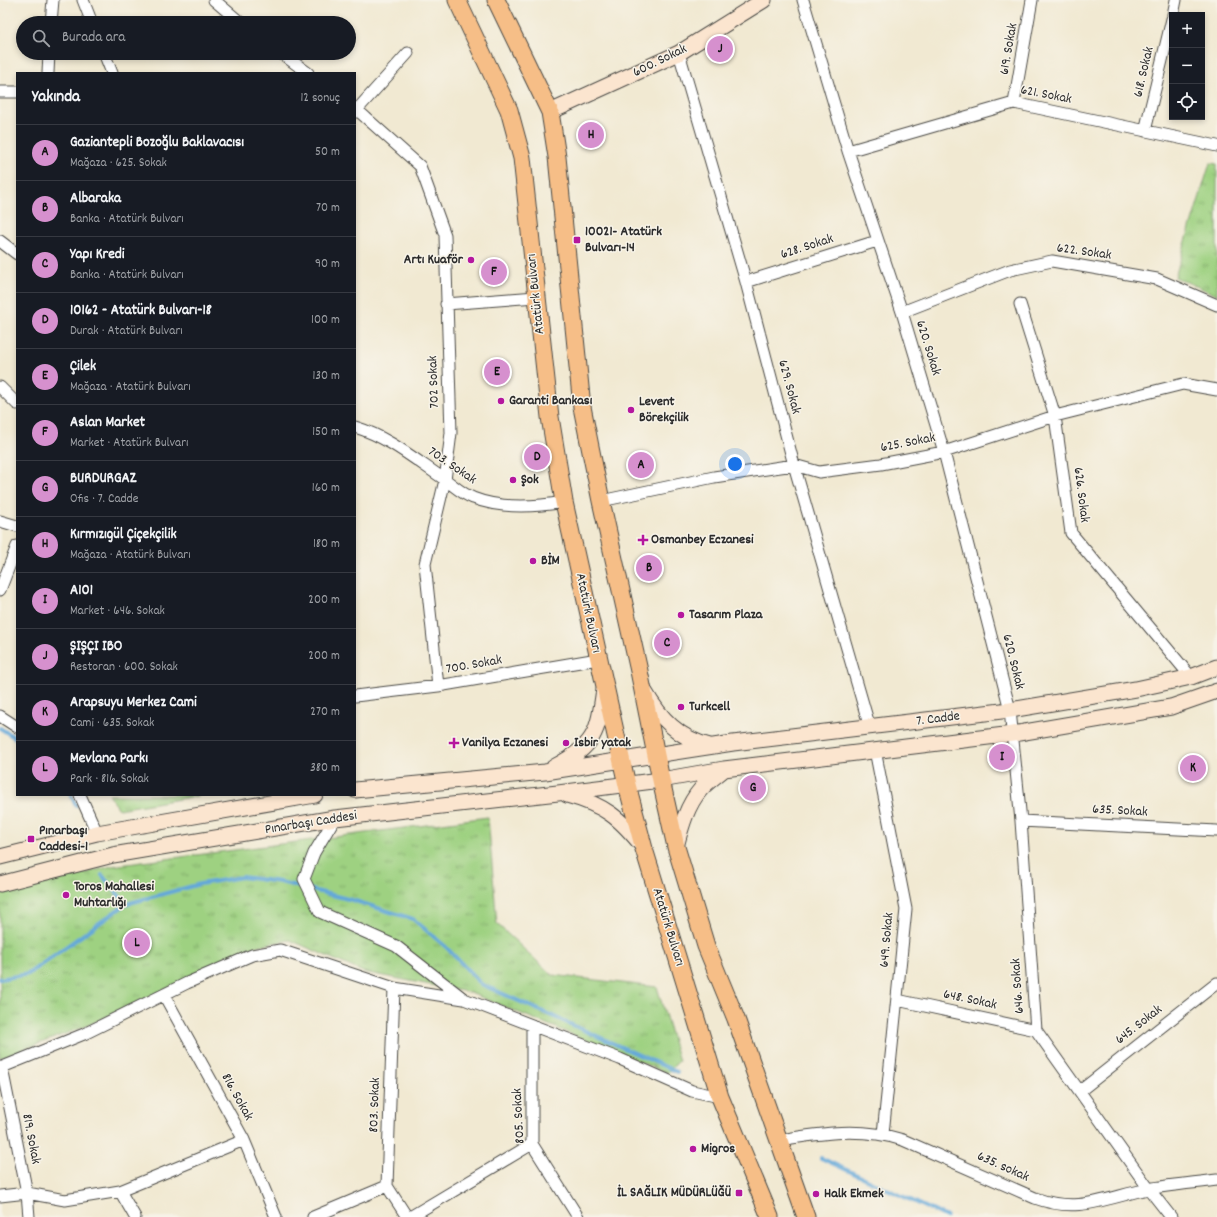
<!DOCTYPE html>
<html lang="tr">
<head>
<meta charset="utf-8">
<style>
  :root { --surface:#171b24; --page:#242831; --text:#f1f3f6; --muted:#9ea1a6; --line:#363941; --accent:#d690ce }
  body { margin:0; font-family:Dekko,sans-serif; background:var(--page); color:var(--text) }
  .controls { position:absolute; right:12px; top:12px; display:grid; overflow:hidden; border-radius:0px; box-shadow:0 2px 6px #0003 }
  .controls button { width:36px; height:36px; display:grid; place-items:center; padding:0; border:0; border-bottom:1px solid var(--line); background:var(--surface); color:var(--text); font:20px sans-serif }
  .you { position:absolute; left:735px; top:464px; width:14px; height:14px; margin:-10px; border:3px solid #fff; border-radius:50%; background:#1a73e8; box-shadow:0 0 0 6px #1a73e833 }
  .badge { display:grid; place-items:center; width:26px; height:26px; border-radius:50%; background:var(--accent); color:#111; font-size:13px; font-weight:700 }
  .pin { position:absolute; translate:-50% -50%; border:2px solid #fff; box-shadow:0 1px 4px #0006 }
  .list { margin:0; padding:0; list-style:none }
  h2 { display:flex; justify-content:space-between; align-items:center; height:52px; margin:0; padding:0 16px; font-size:17px }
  h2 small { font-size:13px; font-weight:400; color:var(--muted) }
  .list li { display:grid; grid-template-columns:26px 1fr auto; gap:12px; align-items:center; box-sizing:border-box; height:56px; padding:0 16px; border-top:1px solid var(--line) }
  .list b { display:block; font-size:15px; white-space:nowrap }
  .list p { margin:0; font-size:13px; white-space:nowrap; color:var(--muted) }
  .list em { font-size:13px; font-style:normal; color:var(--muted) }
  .icon { flex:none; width:22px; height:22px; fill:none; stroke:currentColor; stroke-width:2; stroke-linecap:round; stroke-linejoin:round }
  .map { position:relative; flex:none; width:1217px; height:1217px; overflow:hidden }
  .search { position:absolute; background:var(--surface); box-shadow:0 2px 6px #0003; left:16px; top:16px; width:340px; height:44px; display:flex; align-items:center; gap:10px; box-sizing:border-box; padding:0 14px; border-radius:22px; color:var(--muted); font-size:15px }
  .panel { position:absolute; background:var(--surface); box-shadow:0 2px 6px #0003; left:16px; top:72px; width:340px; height:724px; border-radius:0px }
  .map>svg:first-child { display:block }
  .park { fill:url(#park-tufts); stroke:#647e56 }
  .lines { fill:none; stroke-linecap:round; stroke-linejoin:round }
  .stream { stroke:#63a8d9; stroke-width:4 }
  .street-casing { stroke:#494844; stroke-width:13 }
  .secondary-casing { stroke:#494844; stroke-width:17 }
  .primary-casing { stroke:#494844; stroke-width:19 }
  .street { stroke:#fff; stroke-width:11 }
  .secondary { stroke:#fbe5cf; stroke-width:15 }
  .primary { stroke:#f6be87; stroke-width:17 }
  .poi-dot { fill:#b5179e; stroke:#f7f3e8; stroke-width:1.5 }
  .labels { text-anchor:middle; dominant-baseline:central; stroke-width:3; stroke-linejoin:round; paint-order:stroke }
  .street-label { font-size:14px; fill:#2b2b2b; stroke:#f7f3e8 }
  .poi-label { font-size:14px; font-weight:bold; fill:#2b2b2b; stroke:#f7f3e8; text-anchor:start }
</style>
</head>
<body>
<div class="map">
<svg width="1217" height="1217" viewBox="0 0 1217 1217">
  <defs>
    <pattern id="park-tufts" width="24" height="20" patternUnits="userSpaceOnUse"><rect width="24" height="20" fill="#9ed181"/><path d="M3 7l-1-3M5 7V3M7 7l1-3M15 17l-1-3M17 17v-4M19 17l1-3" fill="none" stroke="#81aa6a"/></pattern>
  </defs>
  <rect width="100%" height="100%" fill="#f7f3e8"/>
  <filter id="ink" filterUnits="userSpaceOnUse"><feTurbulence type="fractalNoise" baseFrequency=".025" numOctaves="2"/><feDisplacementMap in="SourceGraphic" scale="8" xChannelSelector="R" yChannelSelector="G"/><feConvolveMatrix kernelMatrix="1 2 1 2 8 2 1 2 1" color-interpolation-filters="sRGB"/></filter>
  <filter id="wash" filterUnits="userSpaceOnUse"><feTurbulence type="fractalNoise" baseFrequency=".012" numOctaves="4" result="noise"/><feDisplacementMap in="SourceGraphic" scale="16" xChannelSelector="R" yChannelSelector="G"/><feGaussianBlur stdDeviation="0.9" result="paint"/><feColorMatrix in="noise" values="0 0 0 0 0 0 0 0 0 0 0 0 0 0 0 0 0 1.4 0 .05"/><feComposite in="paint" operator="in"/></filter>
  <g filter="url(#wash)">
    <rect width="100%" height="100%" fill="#f1e9d2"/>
    <path class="park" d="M1210,163l7,1v131l-42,-18z
      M109,795h94l-84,14z
      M488,817l9,107 55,51 105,12 22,74 -12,12 -199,-81 -105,-20 -73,-32 -33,6 -168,79 -89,33v-165l35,-7 77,-20z"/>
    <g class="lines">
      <path class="stream" d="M0,728l17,11
        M71,795l5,11
        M102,875l24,29
        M0,979l28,-5 98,-70 74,-20 42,-7 38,5 72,18 61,19 33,28 35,37 196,88
        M821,1158l126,59"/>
    </g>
  </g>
  <g filter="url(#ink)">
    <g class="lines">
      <g class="street-casing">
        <path id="street" d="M83,0l9,23
          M214,0l27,23
          M803,0l45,151 54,161 42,140 66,258 11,111 15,209 113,159 22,28
          M1173,15l3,-15
          M51,23l2,-23
          M104,53l8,20
          M281,53l27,20
          M679,53l67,229 48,183 76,263
          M48,73l1,-20
          M0,92h17
          M1014,103l18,-103
          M355,108l65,58 25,69 6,198 -6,47 -20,84 13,122
          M355,112l53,-59
          M1145,131l27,-112
          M848,151l166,-48 203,43
          M0,241l17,13
          M746,282l131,-41
          M446,304l90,-7
          M1020,304l35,112 16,117 120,144
          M902,312l108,-42 42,-9 105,18 60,26
          M0,387l17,17
          M355,427c34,10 63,35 92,54 8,6 17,14 26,17 28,11 62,9 91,4
          M601,501l113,-24 80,-12 25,7 62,-8 63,-12 111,-36 128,-32 34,6
          M0,521l17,5
          M0,590l17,-44
          M355,696l83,-10 160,-27
          M0,716l17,11
          M875,750l31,159 -23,225
          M80,795l17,38
          M335,818l-21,35 -10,26 16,33 76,34 68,53
          M1021,821l196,10
          M394,988l-7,198 20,31
          M164,995l80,145 32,77
          M897,1000l139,30
          M532,1025v119l46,73
          M0,1068l84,-34 103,-51 65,-28 28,-5 114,38 70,11 156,60 72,32 28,6
          M2,1068l25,125 2,24
          M1080,1091l137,-108
          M780,1140c42,-7 81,-13 123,0l132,58c43,16 70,0 113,-9 22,-4 46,-6 69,-9
          M120,1191l15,26
          M0,1196l27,-3 38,7 55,-9 124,-51
          M313,1217l74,-31
          M410,1217l122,-73"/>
      </g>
      <g class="secondary-casing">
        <path id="secondary" d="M550,112l129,-59 85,-53
          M645,692c15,26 34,47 65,54
          M554,767c41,-21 44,-34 50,-78
          M355,790l190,-18 188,-29 277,-33 126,-21 55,-12 26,-10
          M567,795c38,10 53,23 77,53
          M676,847c5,-20 11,-42 25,-58 6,-7 15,-13 22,-19
          M0,857l97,-24 218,-38
          M0,884l113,-29 222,-37 223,-25 103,-13 63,-11 289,-35 158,-27 46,-16"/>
      </g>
      <g class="primary-casing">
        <path id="primary" d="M457,0l52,110 13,48 28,259 14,85 63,283 17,64 76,248 50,120
          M496,0l54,112 7,45 25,250 19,94 38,170 22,109 15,67 30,99 30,73 70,198"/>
      </g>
      <use href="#street" class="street"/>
      <use href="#secondary" class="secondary"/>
      <use href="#primary" class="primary"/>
    </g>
  </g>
  <g class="poi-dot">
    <rect x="573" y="236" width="8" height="8" rx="2"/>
    <circle cx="471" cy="260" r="4"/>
    <circle cx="501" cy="401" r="4"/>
    <circle cx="631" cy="410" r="4"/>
    <circle cx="513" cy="480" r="4"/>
    <path d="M641 534h4v4h4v4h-4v4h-4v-4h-4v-4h4z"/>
    <circle cx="533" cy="561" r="4"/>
    <circle cx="681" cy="615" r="4"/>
    <circle cx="681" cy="707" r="4"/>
    <path d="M452 737h4v4h4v4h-4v4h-4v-4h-4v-4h4z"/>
    <circle cx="566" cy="743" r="4"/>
    <rect x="27" y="835" width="8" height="8" rx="2"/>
    <circle cx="66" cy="895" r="4"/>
    <circle cx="693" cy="1149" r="4"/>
    <rect x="735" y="1189" width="8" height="8" rx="2"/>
    <circle cx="816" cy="1194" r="4"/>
  </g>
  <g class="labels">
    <g class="street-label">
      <text transform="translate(1009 49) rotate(-80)">619. Sokak</text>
      <text transform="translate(660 61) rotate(-26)">600. Sokak</text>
      <text transform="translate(1144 72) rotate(-77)">618. Sokak</text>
      <text transform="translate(1046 95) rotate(11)">621. Sokak</text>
      <text transform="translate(807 247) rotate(-18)">628. Sokak</text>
      <text transform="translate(1084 252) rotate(8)">622. Sokak</text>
      <text transform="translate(536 294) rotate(-96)">Atatürk Bulvarı</text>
      <text transform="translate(928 348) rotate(73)">620. Sokak</text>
      <text transform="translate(434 382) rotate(-92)">702 Sokak</text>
      <text transform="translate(789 387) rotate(75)">629. Sokak</text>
      <text transform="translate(908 443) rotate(-11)">625. Sokak</text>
      <text transform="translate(452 466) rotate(34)">703. Sokak</text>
      <text transform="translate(1081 495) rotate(83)">626. Sokak</text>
      <text transform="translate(588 613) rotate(78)">Atatürk Bulvarı</text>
      <text transform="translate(1013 662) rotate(76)">620. Sokak</text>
      <text transform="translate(474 665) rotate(-10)">700. Sokak</text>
      <text transform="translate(938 719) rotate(-7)">7. Cadde</text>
      <text transform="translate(1120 811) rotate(3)">635. Sokak</text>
      <text transform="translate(311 823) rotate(-9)">Pınarbaşı Caddesi</text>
      <text transform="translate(668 927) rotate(73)">Atatürk Bulvarı</text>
      <text transform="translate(887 940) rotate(-85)">649. Sokak</text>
      <text transform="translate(1018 986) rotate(-94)">646. Sokak</text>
      <text transform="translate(970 1000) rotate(12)">648. Sokak</text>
      <text transform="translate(1139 1025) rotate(-38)">645. Sokak</text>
      <text transform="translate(237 1097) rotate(61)">816. Sokak</text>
      <text transform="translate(375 1105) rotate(-88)">803. Sokak</text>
      <text transform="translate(519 1116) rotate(-93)">805. Sokak</text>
      <text transform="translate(31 1139) rotate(79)">819. Sokak</text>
      <text transform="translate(1003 1167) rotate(24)">635. sokak</text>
    </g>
    <g class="poi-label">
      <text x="585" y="232">10021- Atatürk<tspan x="585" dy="16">Bulvarı-14</tspan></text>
      <text x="463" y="260" text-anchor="end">Artı Kuaför</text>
      <text x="509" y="401">Garanti Bankası</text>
      <text x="639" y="402">Levent<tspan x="639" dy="16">Börekçilik</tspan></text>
      <text x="521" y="480">Şok</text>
      <text x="651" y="540">Osmanbey Eczanesi</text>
      <text x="541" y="561">BİM</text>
      <text x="689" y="615">Tasarım Plaza</text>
      <text x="689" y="707">Turkcell</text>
      <text x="462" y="743">Vanilya Eczanesi</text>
      <text x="574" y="743">Isbir yatak</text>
      <text x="39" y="831">Pınarbaşı<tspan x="39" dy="16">Caddesi-1</tspan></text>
      <text x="74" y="887">Toros Mahallesi<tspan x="74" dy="16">Muhtarlığı</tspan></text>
      <text x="701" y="1149">Migros</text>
      <text x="731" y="1193" text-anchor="end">İL SAĞLIK MÜDÜRLÜĞÜ</text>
      <text x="824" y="1194">Halk Ekmek</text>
    </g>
  </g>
</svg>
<div class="controls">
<button>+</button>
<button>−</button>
<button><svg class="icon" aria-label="locate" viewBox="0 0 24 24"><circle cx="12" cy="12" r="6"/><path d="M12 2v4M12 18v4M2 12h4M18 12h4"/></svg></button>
</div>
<div class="you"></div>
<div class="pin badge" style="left:641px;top:465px">A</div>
<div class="pin badge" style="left:649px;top:568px">B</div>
<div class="pin badge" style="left:667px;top:643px">C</div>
<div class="pin badge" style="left:537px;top:457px">D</div>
<div class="pin badge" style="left:497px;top:372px">E</div>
<div class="pin badge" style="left:494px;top:272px">F</div>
<div class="pin badge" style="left:753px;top:788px">G</div>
<div class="pin badge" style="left:591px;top:135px">H</div>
<div class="pin badge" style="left:1002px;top:757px">I</div>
<div class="pin badge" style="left:720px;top:49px">J</div>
<div class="pin badge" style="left:1193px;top:768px">K</div>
<div class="pin badge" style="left:137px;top:943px">L</div>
<div class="search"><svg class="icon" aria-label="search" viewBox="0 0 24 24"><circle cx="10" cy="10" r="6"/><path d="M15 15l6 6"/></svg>Burada ara</div>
<section class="panel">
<h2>Yakında<small>12 sonuç</small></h2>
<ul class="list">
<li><span class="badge">A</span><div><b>Gaziantepli Bozoğlu Baklavacısı</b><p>Mağaza · 625. Sokak</p></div><em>50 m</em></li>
<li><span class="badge">B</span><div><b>Albaraka</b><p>Banka · Atatürk Bulvarı</p></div><em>70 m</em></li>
<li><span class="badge">C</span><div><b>Yapı Kredi</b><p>Banka · Atatürk Bulvarı</p></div><em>90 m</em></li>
<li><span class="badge">D</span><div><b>10162 - Atatürk Bulvarı-18</b><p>Durak · Atatürk Bulvarı</p></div><em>100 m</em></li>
<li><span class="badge">E</span><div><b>Çilek</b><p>Mağaza · Atatürk Bulvarı</p></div><em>130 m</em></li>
<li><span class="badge">F</span><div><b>Aslan Market</b><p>Market · Atatürk Bulvarı</p></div><em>150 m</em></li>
<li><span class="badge">G</span><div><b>BURDURGAZ</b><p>Ofis · 7. Cadde</p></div><em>160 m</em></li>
<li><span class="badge">H</span><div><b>Kırmızıgül Çiçekçilik</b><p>Mağaza · Atatürk Bulvarı</p></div><em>180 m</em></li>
<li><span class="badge">I</span><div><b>A101</b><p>Market · 646. Sokak</p></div><em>200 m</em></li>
<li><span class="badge">J</span><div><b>ŞIŞÇI IBO</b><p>Restoran · 600. Sokak</p></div><em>200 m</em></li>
<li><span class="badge">K</span><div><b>Arapsuyu Merkez Cami</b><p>Cami · 635. Sokak</p></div><em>270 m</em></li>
<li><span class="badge">L</span><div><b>Mevlana Parkı</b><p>Park · 816. Sokak</p></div><em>380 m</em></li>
</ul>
</section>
</div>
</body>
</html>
